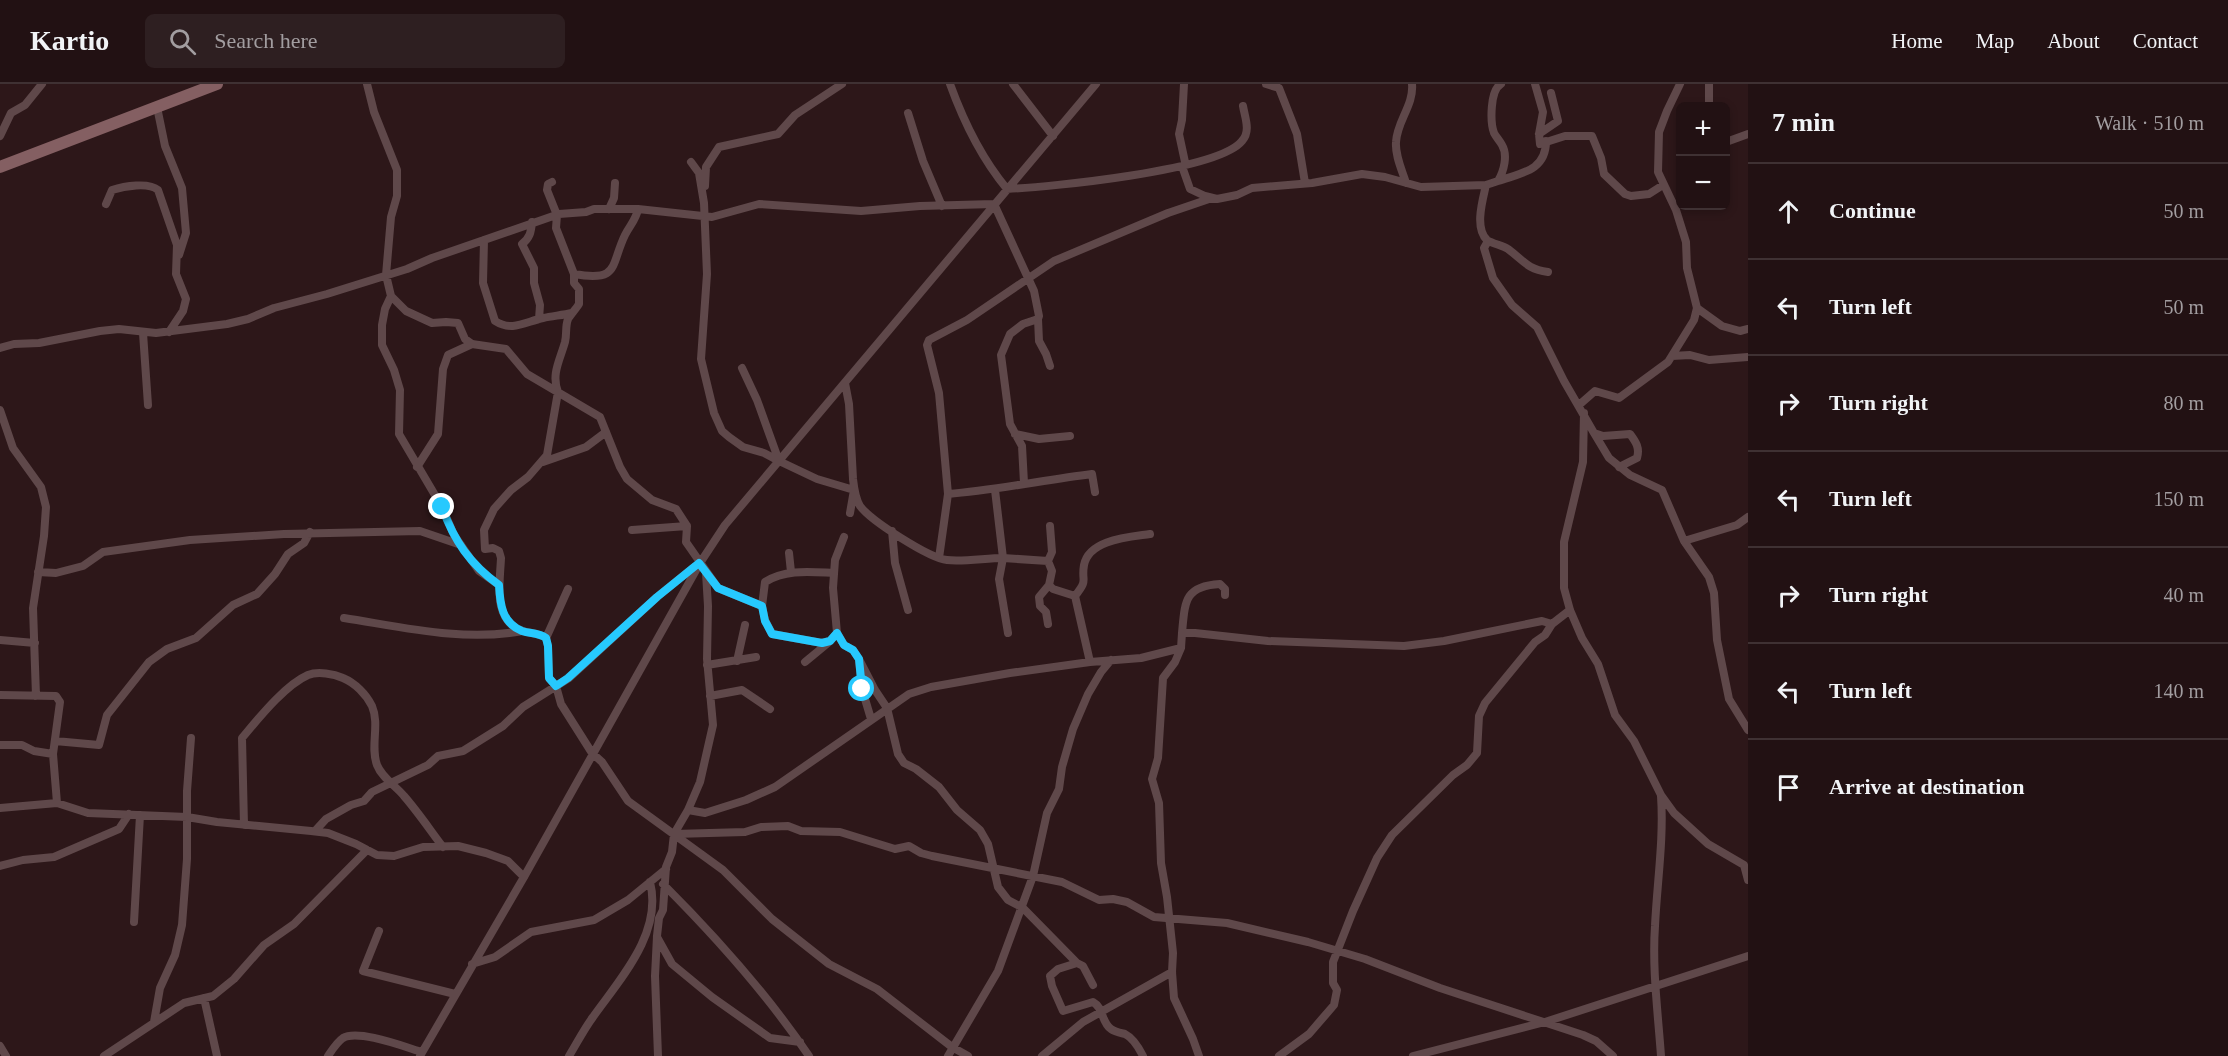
<!DOCTYPE html>
<html lang="en">
<head>
<meta charset="utf-8">
<style>
  :root { --surface:#221113; --page:#2e1f21; --text:#f1f3f6; --muted:#a29da0; --line:#3f3133 }
  body { margin:0; font-family:"Times New Roman",serif; background:var(--page); color:var(--text) }
  .controls { position:absolute; right:18px; top:18px; display:grid; overflow:hidden; border-radius:9px; box-shadow:0 3px 9px #0003 }
  .controls button { width:54px; height:54px; display:grid; place-items:center; padding:0; border:0; border-bottom:2px solid var(--line); background:var(--surface); color:var(--text); font:30px sans-serif }
  .stop { position:absolute; width:18px; height:18px; margin:-14px; border:4px solid #26c9fe; border-radius:50%; background:#fff }
  .stop.end { background:#26c9fe; border-color:#fff; box-shadow:0 2px 6px #0008 }
  .list { margin:0; padding:0; list-style:none }
  h2 { display:flex; justify-content:space-between; align-items:center; height:78px; margin:0; padding:0 24px; font-size:26px }
  h2 small { font-size:20px; font-weight:400; color:var(--muted) }
  .list li { display:grid; grid-template-columns:39px 1fr auto; gap:18px; align-items:center; box-sizing:border-box; height:96px; padding:0 24px; border-top:2px solid var(--line) }
  .list b { display:block; font-size:22px; white-space:nowrap }
  .list em { font-size:20px; font-style:normal; color:var(--muted) }
  .icon { flex:none; width:33px; height:33px; fill:none; stroke:currentColor; stroke-width:2; stroke-linecap:round; stroke-linejoin:round }
  .map { position:relative; flex:none; width:1748px; height:972px; overflow:hidden }
  header { display:flex; align-items:center; gap:36px; box-sizing:border-box; height:84px; padding:0 30px; background:var(--surface); border-bottom:2px solid var(--line) }
  header strong { font-size:28px }
  nav { display:flex; gap:33px; margin-inline-start:auto; font-size:21px }
  .search { width:420px; height:54px; background:var(--page); display:flex; align-items:center; gap:15px; box-sizing:border-box; padding:0 21px; border-radius:9px; color:var(--muted); font-size:22px }
  main { display:flex }
  aside { flex:1; background:var(--surface) }
  .map>svg:first-child { display:block }
  .lines { fill:none; stroke-linecap:round; stroke-linejoin:round }
  .street { stroke:#5f484a; stroke-width:8 }
  .secondary { stroke:#845f62; stroke-width:12 }
  .route { stroke:#26c9fe; stroke-width:8 }
</style>
</head>
<body>
<header>
<strong>Kartio</strong>
<div class="search"><svg class="icon" aria-label="search" viewBox="0 0 24 24"><circle cx="10" cy="10" r="6"/><path d="M15 15l6 6"/></svg>Search here</div>
<nav><a>Home</a><a>Map</a><a>About</a><a>Contact</a></nav>
</header>
<main>
<div class="map">
<svg width="1748" height="972" viewBox="0 0 1748 972">
  <rect width="100%" height="100%" fill="#2d1719"/>
  <g class="lines">
    <path class="street" d="M367,0l7,28 23,58v26l-6,21 -5,58 5,21 15,15 26,12 14,-1 12,1 7,16 7,5 34,5 21,25 73,43 20,50 7,12 25,21 24,9 11,17 -1,16 32,46 44,18
      M950,0c13,36 32,75 57,105 42,-2 211,-18 235,-48 9,-10 3,-23 1,-35
      M1013,0l40,52
      M1184,0l-2,36 -3,14 6,28 -2,7 7,20 15,7 12,3 20,-4 15,-7 60,-5 50,-9 23,3 36,10 65,-2 12,-4c6,-10 10,-26 4,-36 -2,-4 -6,-8 -8,-12 -4,-11 -4,-43 7,-49
      M1266,0l13,4 18,46 8,49
      M1535,0l8,28 -4,22 1,10 25,-8h27l9,22 3,16 21,20 6,2 18,-2 14,-9
      M1680,0l-13,27 -8,21 -1,40 18,38 10,32 1,26 10,40 25,18 18,5 8,-2
      M1709,0v22
      M157,23l8,39 17,42 4,45 -7,22
      M908,29l15,48 19,45
      M1539,50l19,-13 -7,-28
      M0,52l11,-23 14,-8 17,-21
      M1726,58l22,-8
      M691,78l8,11 5,30 3,71 -6,85 13,54 8,18 7,6 14,10 21,6 15,8 -22,-61 -15,-32
      M1498,97c23,-8 48,-10 48,-40
      M552,98l-4,2 -1,6 10,25 -1,13 18,46
      M1406,99c-4,-13 -11,-27 -10,-41 1,-21 18,-37 16,-58
      M1486,101c-3,14 -12,43 1,55 6,4 15,5 21,9 16,12 19,20 40,23
      M705,102l1,-19 13,-20 59,-13 17,-19 47,-31
      M106,120l6,-14c12,-4 37,-8 46,0l19,55 -1,29 10,25 -3,12 -14,21
      M609,125l5,-11 1,-15
      M638,125l74,8 47,-13 102,7 59,-5 74,-2 40,87 5,25 -1,3 -15,5 -13,10 -9,21 9,69 12,22 2,37
      M532,138c-1,10 -2,16 -10,22l12,24v15l6,22 -1,14
      M484,156l-1,43 12,38c17,11 30,1 48,-3 10,-2 20,-3 29,-5
      M1488,157l-4,7 9,30 19,27 25,22 27,54 30,52 9,3 27,-2c6,8 10,14 7,24l-18,9
      M391,212l-6,13 -3,16v20l12,25 6,20 -1,44 43,73 12,28 25,36 20,14
      M1038,235l1,22 7,13 4,12
      M143,249l5,72
      M0,264l14,-4 25,-1 61,-12 19,-2 37,4 71,-9 21,-5 26,-11 53,-14 80,-25 25,-11 127,-44 27,-2 8,-3h44c-2,11 -8,16 -13,26 -15,31 -5,47 -51,39v9l5,6v15c-3,5 -8,10 -11,15 -3,8 -1,15 -3,23 -5,18 -14,32 -7,50l-11,63 -19,22 -17,13 -17,19 -10,21 1,19 8,-1 6,3 2,7c-1,25 -9,63 22,73 9,3 15,1 23,7l2,8 1,32 7,8 5,18 31,49 10,9 26,39 95,69 49,49 57,45 48,25 75,58 16,9
      M1672,272l18,-1 19,5 39,-3
      M845,299l4,21 4,75c1,9 2,19 7,27 11,15 69,52 87,54 15,2 40,-2 56,-2l-4,21 9,54
      M1579,321l16,-14 24,7 49,-36 26,-42 3,-12
      M0,326l13,38 28,39 5,20 -2,29 -11,72 3,88
      M1584,329l-1,49 -19,80v46l6,22 12,28 16,26 17,51 19,26 27,54 13,18 34,31 36,21 4,15
      M1594,349l15,25 21,17 32,15 22,51 25,36 5,16 3,47 12,59 19,31
      M1015,350l24,5 31,-3
      M779,377l38,18 37,11 -4,23
      M543,378l43,-15 20,-15
      M417,383l21,-33 5,-65 5,-14 24,-11
      M995,406l8,68 45,3 4,10 -3,14 4,4 22,7 15,66
      M948,410c48,-4 96,-14 144,-20l3,18
      M632,446l55,-4
      M892,447l3,32 13,47
      M1684,457l53,-16 11,-8
      M789,469l2,19
      M939,474l9,-64 -9,-101 -12,-48 2,-5 38,-20 87,-59 114,-48 44,-15
      M1048,477l4,-9 -2,-26
      M38,488l18,1 27,-7 20,-14 87,-12 94,-6 136,-3 41,14
      M834,489c-24,-1 -48,-4 -69,9l-3,24 3,14 7,14 50,9 8,-2 7,-8 -4,-45 2,-28 9,-23
      M1075,512c14,-18 6,-13 9,-31 5,-26 46,-28 66,-31
      M344,534c58,9 119,24 178,13
      M1048,540l-2,-12 -6,-6 -1,-9 10,-12
      M837,549l7,12 9,5 6,9 3,30 9,30
      M1182,549c3,-31 2,-47 38,-49l5,5v6
      M546,554l22,-49
      M0,556l35,3
      M1181,564l-6,14 -12,16 -5,80 -6,21 7,24 2,60 6,34 6,56 -1,19 2,26 19,41 6,17
      M859,575l16,31 12,18 11,46 6,9 12,6 23,18 18,23 23,20 8,14 10,43 10,13 15,8 54,55
      M737,577l8,-36
      M805,578l23,-19
      M707,581l49,-8
      M0,611l56,1 4,6 -7,52 4,49
      M710,612l32,-6 28,19
      M55,657l44,4 8,-30 42,-53 18,-13 29,-11 37,-33 24,-11 18,-20 13,-20 16,-11 6,-11
      M0,661h22l12,6 19,3
      M1661,712c3,43 -4,87 -6,130 -3,43 3,87 6,130
      M0,724l57,-5 31,10 99,4 30,5 94,9 17,2 28,11 21,11 17,1 29,-9 35,-1 28,7 22,8 16,16
      M688,726l17,3 41,-13 29,-13 134,-93 22,-7 79,-14 80,-11 51,-4 40,-10 1,-15h13l73,8 136,5 40,-5 98,-20 10,3
      M244,741l-2,-87c16,-19 43,-53 66,-63 10,-4 26,-1 35,3 12,5 23,16 29,28 8,19 -2,40 5,59 5,13 19,21 27,31 14,16 26,34 39,51
      M315,747l11,-12 25,-14 13,-4 8,-9 56,-27 10,-9 25,-5 40,-25 20,-19 46,-29 88,-81 37,-30
      M674,750l71,-2 16,-5 27,-1 13,5 39,1 55,17 14,-3 12,7 11,3 130,26 37,18 14,-1 14,3 27,15 73,6 81,19 57,17 75,29 143,47 13,6 17,15
      M0,782l23,-6 31,-3 65,-28 10,-15
      M663,800c53,53 104,110 146,172
      M134,838l6,-107
      M379,847l-16,40 92,23
      M657,853l15,27 40,33 58,41 30,4
      M472,880l23,-7 36,-25 63,-12 34,-20 38,-31
      M1093,901l-10,-19 -6,-3 -19,6 -8,7 2,10 11,25 30,-9c11,6 8,20 18,27 4,3 10,4 14,5 8,4 14,14 18,22
      M204,914l13,58
      M154,938l6,-34 15,-33 7,-30 5,-66v-68l4,-53
      M0,962l6,10
      M104,972l80,-53 29,-7 21,-17 30,-34 30,-21 73,-74
      M328,972c4,-6 9,-14 15,-18 15,-9 62,9 79,14
      M420,972l104,-179 176,-314 25,-38 371,-441
      M569,972c8,-13 15,-27 24,-39 27,-38 70,-84 57,-135
      M658,972l-3,-80 2,-40 2,-18 4,-8 3,-43 6,-15 2,-18 14,-24 12,-28 13,-57 -6,-66 1,-53 -2,-33
      M948,972l50,-85 35,-95 14,-63 12,-24 3,-22 11,-38 15,-35 13,-22 10,-12
      M1042,972l41,-34 89,-50
      M1279,972l30,-22 25,-29 3,-15 -4,-7v-21l20,-51 24,-53 15,-23 61,-60 14,-10 10,-12 2,-37 6,-13 50,-61 10,-7 7,-11 18,-14
      M1413,972l132,-34 203,-66"/>
    <path class="secondary" d="M0,83l217,-83"/>
  </g>
  <g class="lines">
    <path class="route" d="M442,423c12,34 28,57 57,78 1,19 3,38 23,46 9,3 16,1 24,7l2,8 1,32 7,8 12,-8 89,-81 42,-34 19,25 44,18 3,15 7,13 50,9 8,-2 7,-8 7,12 9,5 6,9 3,30"/>
  </g>
</svg>
<div class="controls">
<button>+</button>
<button>−</button>
</div>
<div class="stop" style="left:862px;top:605px"></div>
<div class="stop end" style="left:442px;top:423px"></div>
</div>
<aside>
<h2>7 min<small>Walk · 510 m</small></h2>
<ul class="list">
<li><svg class="icon" aria-label="ahead" viewBox="0 0 24 24"><path d="M12 20V5M6 11l6-6 6 6"/></svg><div><b>Continue</b></div><em>50 m</em></li>
<li><svg class="icon" aria-label="left" viewBox="0 0 24 24"><path d="M17 20v-9H6M10 6l-5 5 5 5"/></svg><div><b>Turn left</b></div><em>50 m</em></li>
<li><svg class="icon" aria-label="right" viewBox="0 0 24 24"><path d="M7 20v-9h11M14 6l5 5-5 5"/></svg><div><b>Turn right</b></div><em>80 m</em></li>
<li><svg class="icon" aria-label="left" viewBox="0 0 24 24"><path d="M17 20v-9H6M10 6l-5 5 5 5"/></svg><div><b>Turn left</b></div><em>150 m</em></li>
<li><svg class="icon" aria-label="right" viewBox="0 0 24 24"><path d="M7 20v-9h11M14 6l5 5-5 5"/></svg><div><b>Turn right</b></div><em>40 m</em></li>
<li><svg class="icon" aria-label="left" viewBox="0 0 24 24"><path d="M17 20v-9H6M10 6l-5 5 5 5"/></svg><div><b>Turn left</b></div><em>140 m</em></li>
<li><svg class="icon" aria-label="arrive" viewBox="0 0 24 24"><path d="M6 21V4h12l-3 4 3 4H6"/></svg><div><b>Arrive at destination</b></div></li>
</ul>
</aside>
</main>
</body>
</html>
